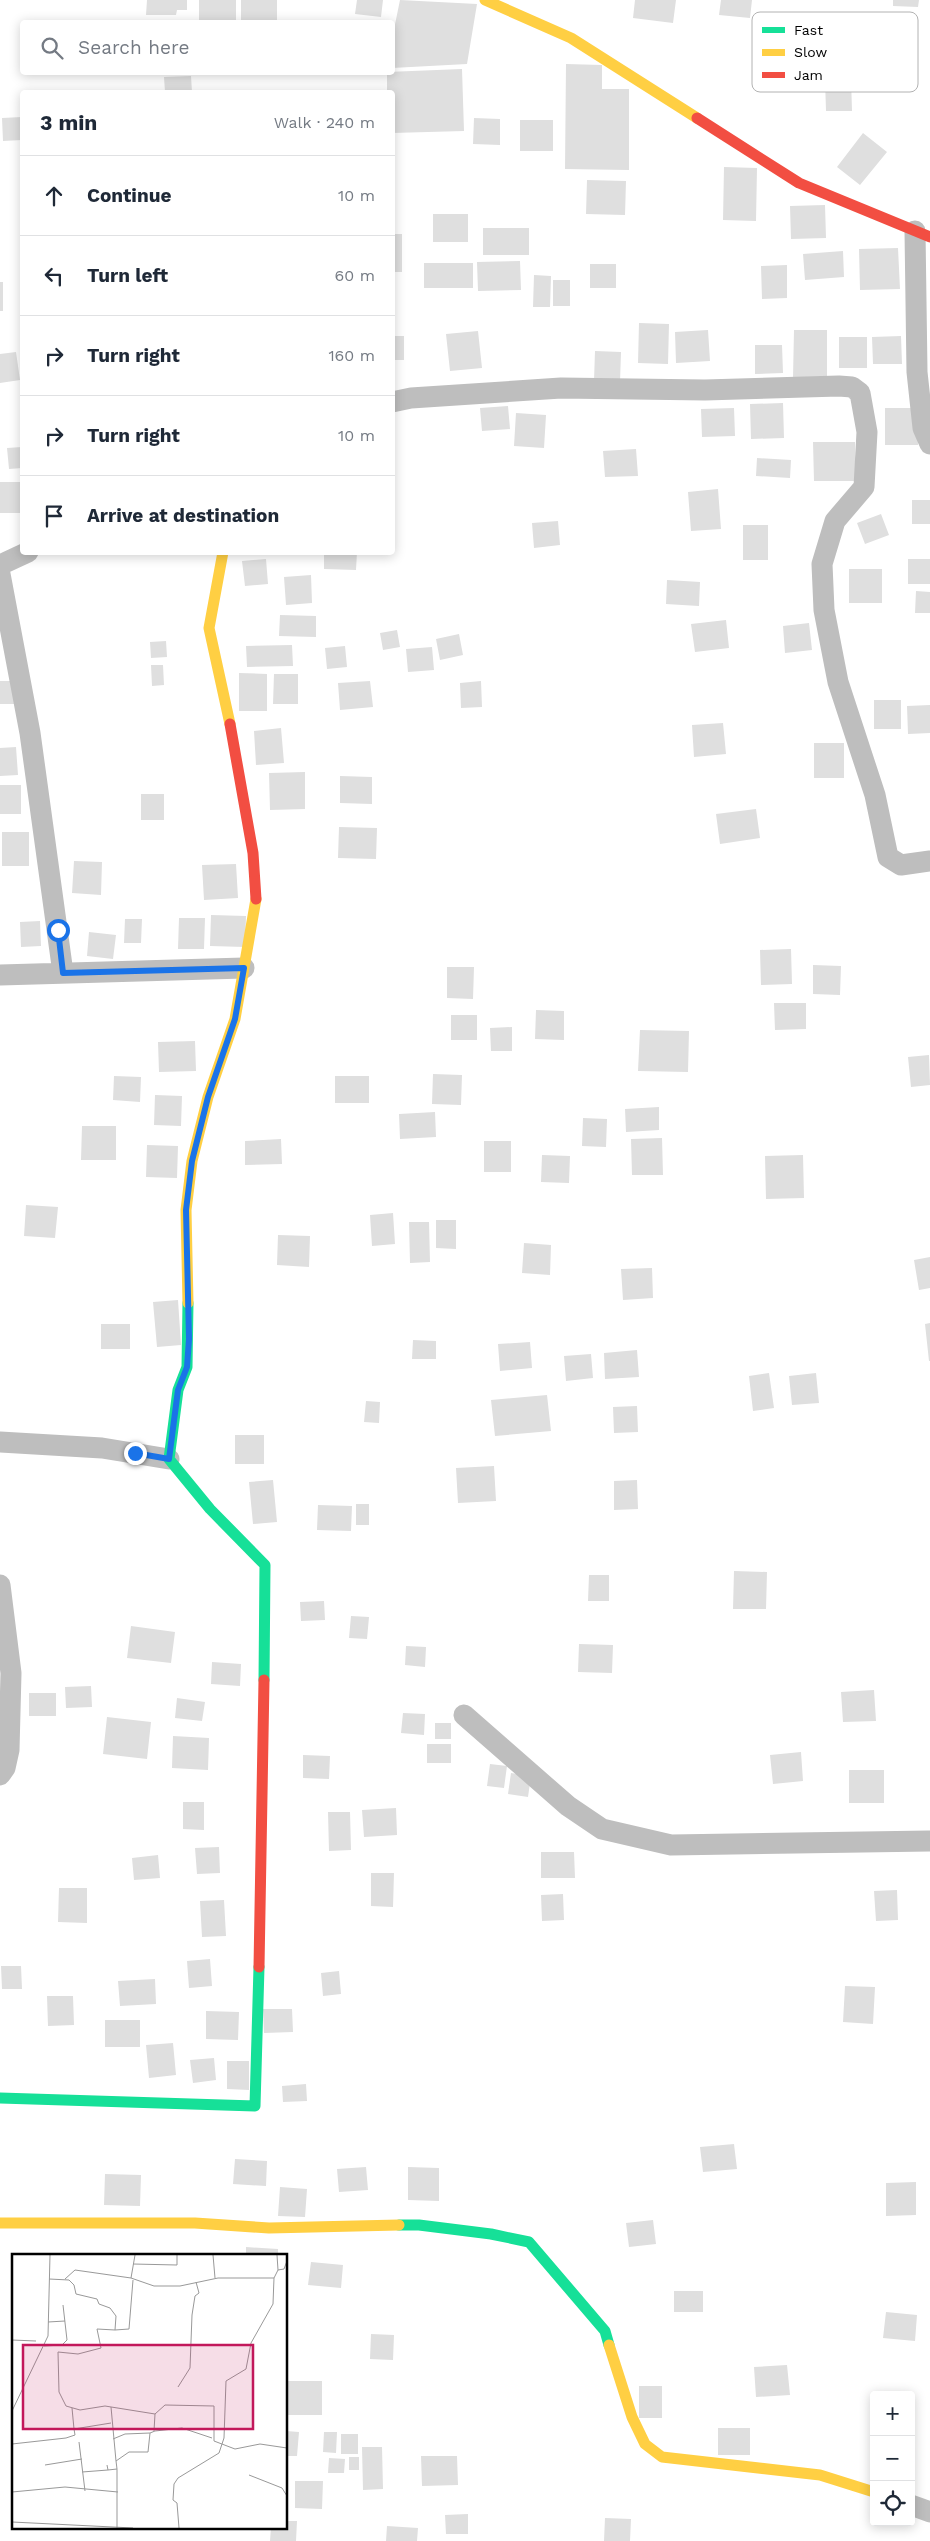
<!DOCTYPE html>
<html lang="en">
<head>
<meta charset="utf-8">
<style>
  :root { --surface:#fff; --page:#f2f2f3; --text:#1f2937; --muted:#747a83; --line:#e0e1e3 }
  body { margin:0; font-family:"Work Sans",sans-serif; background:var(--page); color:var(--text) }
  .controls { position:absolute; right:15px; bottom:15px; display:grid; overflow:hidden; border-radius:5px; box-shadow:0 2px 12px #0003 }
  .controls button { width:45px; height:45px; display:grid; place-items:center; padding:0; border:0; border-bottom:1px solid var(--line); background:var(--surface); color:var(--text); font:25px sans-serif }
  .stop { position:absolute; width:15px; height:15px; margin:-11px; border:4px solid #1a73e8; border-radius:50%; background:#fff }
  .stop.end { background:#1a73e8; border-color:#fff; box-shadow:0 1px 5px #0008 }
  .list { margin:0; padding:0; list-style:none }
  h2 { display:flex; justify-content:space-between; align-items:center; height:65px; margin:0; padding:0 20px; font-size:21px }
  h2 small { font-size:16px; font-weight:400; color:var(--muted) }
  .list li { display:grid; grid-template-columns:32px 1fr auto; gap:15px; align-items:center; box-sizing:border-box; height:80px; padding:0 20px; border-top:1px solid var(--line) }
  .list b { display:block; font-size:19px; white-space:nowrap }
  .list em { font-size:16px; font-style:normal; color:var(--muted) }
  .icon { flex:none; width:28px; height:28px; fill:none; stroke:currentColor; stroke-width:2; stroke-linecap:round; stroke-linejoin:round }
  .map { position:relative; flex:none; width:930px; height:2541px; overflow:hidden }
  .search { position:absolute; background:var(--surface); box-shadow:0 2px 12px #0003; left:20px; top:20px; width:375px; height:55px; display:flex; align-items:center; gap:12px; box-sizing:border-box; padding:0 18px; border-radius:5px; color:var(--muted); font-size:19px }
  .panel { position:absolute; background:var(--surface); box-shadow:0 2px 12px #0003; left:20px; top:90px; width:375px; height:465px; border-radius:5px }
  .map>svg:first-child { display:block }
  .building { fill:#dfdfdf }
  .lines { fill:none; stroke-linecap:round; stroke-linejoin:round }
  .street { stroke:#bebebe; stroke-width:21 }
  .fast { stroke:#16e098; stroke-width:11 }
  .slow { stroke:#ffcf43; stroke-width:11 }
  .jam { stroke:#f24e42; stroke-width:11 }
  .route { stroke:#1a73e8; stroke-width:6 }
  .inset-road { fill:none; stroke:#999; stroke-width:1 }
  .view { fill:#c2185b; fill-opacity:0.15; stroke:#c2185b; stroke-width:2.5 }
  .inset-edge { fill:none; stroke:#000; stroke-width:2.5 }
  .key { fill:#fff; stroke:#b2b2b2; stroke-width:1 }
  .key-label { font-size:14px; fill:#000 }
</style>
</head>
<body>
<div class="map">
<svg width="930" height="2541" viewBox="0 0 930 2541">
  <rect width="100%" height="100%" fill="#fff"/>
  <path class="building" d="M147,0h40v10h-10l-1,5h-30z
    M199,0h37v22h-37z
    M241,0h36v22h-36z
    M357,0h26l-2,17 -26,-3z
    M400,0l77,4 -10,60 -75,4v-29z
    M635,0h41l-3,23 -40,-5z
    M721,0h31l-2,18 -31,-3z
    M893,0h26l-1,7 -25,-1z
    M566,64l36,1v24h27v81l-64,-1z
    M462,69l2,62 -72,2v-41h-5v-20z
    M191,76l1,16h-27l-1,-15z
    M825,79h26l1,32h-26z
    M22,117v23l-19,1 -1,-23z
    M474,118l26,1v26l-27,-1z
    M520,120h33v31h-33z
    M863,133l24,19 -27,33 -23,-18z
    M724,167l33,1 -1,53 -33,-1z
    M587,180l39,1 -1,34 -39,-1z
    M825,205l1,33 -35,1 -1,-33z
    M433,214h35v28h-35z
    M483,228h46v27h-46z
    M392,234h10v38h-10z
    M898,248l2,41 -40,1 -1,-41z
    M843,251l1,26 -39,3 -2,-26z
    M520,261l1,29 -43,1 -1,-29z
    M424,263h49v25h-49z
    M590,264h26v24h-26z
    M787,265v33l-25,1 -1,-33z
    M534,275l17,1 -1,31h-17z
    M553,280h17v26h-17z
    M0,282h3v29h-3z
    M639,323l30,1 -1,40 -30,-1z
    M708,330l2,31 -34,2 -1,-31z
    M794,330h33v48h-34z
    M478,331l4,37 -32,3 -4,-37z
    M392,336h12v24h-12z
    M901,336l1,28h-29l-1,-27z
    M839,337h28v31h-28z
    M755,345h27l1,28 -28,1z
    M595,351l26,1 -1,30 -26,-1z
    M16,352l4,28 -20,3v-29z
    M783,403l1,35 -33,1 -1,-35z
    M508,406l2,23 -28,2 -2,-23z
    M734,408l1,28 -33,1 -1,-28z
    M885,408h32l1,37h-33z
    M516,413l30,2 -2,33 -30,-2z
    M813,442h42v39h-41z
    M22,447v21l-13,1 -2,-21z
    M636,449l2,27 -33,1 -2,-26z
    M757,458l34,2 -1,18 -34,-2z
    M0,482h21v31h-21z
    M718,489l3,40 -30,2 -3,-39z
    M912,500h18v24h-18z
    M881,514l8,21 -24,9 -8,-21z
    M558,521l2,24 -26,3 -2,-25z
    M743,525h25v35h-25z
    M324,552h33l-1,18 -32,-1z
    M266,559l2,25 -23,2 -3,-25z
    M908,559h22v25h-22z
    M849,569h33v34h-33z
    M311,575l1,28 -26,2 -2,-28z
    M667,580l33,2 -1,24 -33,-2z
    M916,591l14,1v21h-15z
    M280,615l36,1v21l-37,-1z
    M726,620l3,28 -34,4 -4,-28z
    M809,623l3,27 -27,3 -2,-27z
    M397,630l3,17 -17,3 -3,-17z
    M459,634l4,21 -23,5 -4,-21z
    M166,641l1,16 -16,1 -1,-16z
    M292,645l1,21 -46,1 -1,-21z
    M345,646l2,21 -20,2 -2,-21z
    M432,647l2,23 -26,2 -2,-23z
    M151,665h12l1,20 -12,1z
    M239,673l28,1v37h-28z
    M274,674h24v30h-25z
    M0,681h13l1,23h-14z
    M370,681l3,26 -33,3 -2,-27z
    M481,681l1,26 -21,1 -1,-25z
    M874,700h27v29h-27z
    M930,705v28l-22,1 -1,-28z
    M723,723l3,31 -32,3 -2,-32z
    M281,728l3,35 -28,2 -2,-34z
    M814,743h30v35h-30z
    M16,747l2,28 -18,1v-28z
    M305,772v37l-35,1 -1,-37z
    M340,776l32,1v27l-32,-1z
    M0,785h21v29h-21z
    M141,794h23v26h-23z
    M756,809l4,29 -40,6 -4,-30z
    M339,827l38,1 -1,31 -38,-1z
    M2,832h27v34h-27z
    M74,861l28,1 -1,33 -29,-2z
    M236,864l2,34 -34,2 -2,-35z
    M211,915l35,1 -1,31 -35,-1z
    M179,918h26l-1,31h-26z
    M125,919h17l-1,24h-17z
    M40,921l1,25 -20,1 -1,-25z
    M89,932l27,3 -3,24 -26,-3z
    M791,949l1,35 -31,1 -1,-35z
    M813,965l28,1 -1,29 -27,-1z
    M447,967h27l-1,32 -26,-1z
    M774,1003h32v26l-31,1z
    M536,1010l28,1v29l-29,-1z
    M451,1015h26v25h-26z
    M512,1027v24h-21l-1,-23z
    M640,1030l49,1 -1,41 -50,-1z
    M195,1041l1,30 -37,1 -1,-30z
    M929,1055l1,30 -19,2 -3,-30z
    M433,1074l29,1 -1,30 -29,-1z
    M114,1076l27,1 -1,25 -27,-2z
    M335,1076h34v27h-34z
    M155,1095l27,1 -1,30 -27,-1z
    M659,1107v23l-33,2 -1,-23z
    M435,1112l1,25 -36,2 -1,-25z
    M583,1118l24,1 -1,28 -24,-1z
    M82,1126h34v34h-35z
    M662,1138l1,37h-31l-1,-36z
    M281,1139l1,25 -37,1v-24z
    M484,1141h27v31h-27z
    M147,1145l31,1 -1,32 -31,-1z
    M542,1155l28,1 -1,27 -28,-1z
    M803,1155l1,43 -38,1 -1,-43z
    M26,1205l32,2 -3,31 -31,-2z
    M393,1213l2,31 -23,2 -2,-31z
    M436,1220h20v29l-20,-1z
    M409,1222h20l1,40 -20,1z
    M278,1235l32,1 -1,31 -32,-2z
    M524,1243l27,2 -1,30 -28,-2z
    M930,1257v31l-11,2 -5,-30z
    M652,1268l1,30 -30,2 -2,-31z
    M178,1300l3,45 -24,2 -4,-45z
    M930,1323v38h-1l-4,-37z
    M101,1324h29v25h-29z
    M413,1340l23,1v18h-24z
    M530,1342l2,26 -32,3 -2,-27z
    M637,1350l2,27 -34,2 -1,-26z
    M591,1354l2,24 -27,3 -2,-25z
    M769,1373l5,35 -21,3 -4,-35z
    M816,1373l3,30 -27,2 -3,-29z
    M547,1395l4,36 -56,5 -4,-36z
    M366,1401l14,1 -1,21 -15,-1z
    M637,1406l1,26 -24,1 -1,-26z
    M235,1435h29v29h-29z
    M494,1466l2,35 -38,2 -2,-35z
    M273,1480l4,42 -24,2 -4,-42z
    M637,1480l1,29 -24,1v-29z
    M356,1504h13v21h-13z
    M318,1505l34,1 -1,25 -34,-1z
    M734,1571l33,1 -1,37h-33z
    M589,1575h20v26h-21z
    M324,1601l1,19 -24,1 -1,-19z
    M351,1616l18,1 -2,22 -18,-1z
    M131,1626l44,6 -4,31 -44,-5z
    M579,1644l34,1 -1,28 -34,-1z
    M406,1646l20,1 -1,20 -20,-2z
    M212,1662l29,2 -1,22 -29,-2z
    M91,1686l1,21 -26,1 -1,-21z
    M874,1690l2,31 -33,1 -2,-30z
    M29,1693h27v23h-27z
    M177,1698l28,4 -3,19 -27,-3z
    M403,1713l22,1 -1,21 -23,-2z
    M107,1717l44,5 -4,37 -44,-5z
    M435,1723h16v16h-16z
    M173,1736l36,2 -1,32 -36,-2z
    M427,1744h24v19h-24z
    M801,1752l2,29 -30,3 -3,-29z
    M303,1755l27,1 -1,23 -26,-1z
    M490,1764l17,2 -3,22 -17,-2z
    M849,1770h35v33h-35z
    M511,1773l20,3 -3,21 -20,-3z
    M183,1802h21v28l-21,-1z
    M396,1808l1,27 -33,2 -2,-27z
    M328,1812h22l1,38 -22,1z
    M219,1847l1,26 -23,1 -2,-26z
    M541,1852h33l1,26h-34z
    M158,1855l2,23 -26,2 -2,-22z
    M371,1873h23l-1,34 -22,-1z
    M59,1888h28v35l-29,-1z
    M897,1890l1,30 -22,1 -2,-30z
    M563,1894l1,26 -22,1 -1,-26z
    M224,1900l2,36 -24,1 -2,-36z
    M210,1959l2,27 -23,2 -2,-27z
    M1,1966h20l1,23h-20z
    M339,1971l2,23 -18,2 -2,-23z
    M155,1979l1,25 -36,2 -2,-25z
    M845,1986l30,1 -2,37 -30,-2z
    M47,1996h26l1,29 -26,1z
    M263,2009h29l1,23 -29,1z
    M206,2011l33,1 -1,28 -32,-1z
    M105,2020h35v27h-35z
    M173,2043l3,32 -27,3 -3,-33z
    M214,2058l2,22 -23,3 -3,-23z
    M227,2061h22v29l-22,-1z
    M306,2084l1,17 -24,1 -1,-16z
    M734,2144l3,25 -34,3 -3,-25z
    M235,2159l32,2 -1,25 -33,-2z
    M366,2167l2,23 -29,2 -2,-23z
    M408,2167l31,1v33l-31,-1z
    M105,2174l36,1 -1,31 -36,-1z
    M916,2182v33l-30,1v-33z
    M280,2187l27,2 -2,28 -27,-1z
    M653,2220l3,24 -27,3 -3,-24z
    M246,2247l32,2v6h-32z
    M311,2262l32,3 -2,23 -33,-3z
    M674,2291h29v21h-29z
    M886,2312l31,3 -2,26 -32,-3z
    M371,2334l23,1 -1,25 -23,-1z
    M787,2365l3,30 -34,2 -2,-30z
    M286,2381h36v34h-36z
    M639,2386h23v32h-23z
    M718,2428h32v27h-32z
    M286,2431l13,1 -2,24h-11z
    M324,2432h13l-1,21 -13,-1z
    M341,2434h17v20h-17z
    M362,2447h20l1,42 -20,1z
    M421,2456h36l1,29 -36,1z
    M349,2457h10v13h-10z
    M329,2458l16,1 -1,14h-16z
    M295,2481h28l-1,28 -27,-1z
    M468,2514v20h-22l-1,-19z
    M605,2518l26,1 -1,22h-26z
    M286,2521h11l-1,20h-26l1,-14h15z
    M387,2526l31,2 -1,13h-31z"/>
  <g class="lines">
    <path class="street" d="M915,231l2,141 6,56 7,16
      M392,402l19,-4 150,-10 144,2 134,-4 13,1 8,6 7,39 -3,55 -29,34 -13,43 2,46 14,72 37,113 13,62 13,8 29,-4
      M0,565l28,-13
      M0,574l30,159 33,240
      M0,975l244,-7
      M0,1442l102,6 67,11
      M0,1585l11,88 -2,77 -4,18 -5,7
      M464,1715l104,91 34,23 69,16 259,-4
      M911,2505l19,7"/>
    <path class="fast" d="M188,1303l-1,64 -9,23 -9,69 41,50 55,56 -1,115
      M0,2098l255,8 4,-139
      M399,2225h20l72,9 38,8 76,89 4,14"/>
    <path class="slow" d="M485,0l86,38 126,80
      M223,552l-14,76 21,96
      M188,1303l-2,-93 6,-49 16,-64 27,-78 21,-120
      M0,2223h195l74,5 130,-3
      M609,2345l23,72 13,27 17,13 158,18 54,17"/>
    <path class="jam" d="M697,118l102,65 131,54
      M230,724l23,129 3,46
      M259,1967l5,-287"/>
  </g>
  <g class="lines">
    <path class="route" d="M58,930l5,43 181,-5 -9,51 -27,78 -16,64 -6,49 3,129 -2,28 -9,23 -9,69 -34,-6"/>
  </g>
  <g transform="translate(12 2254)">
    <rect width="275" height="275" fill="#fff"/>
    <path class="inset-road" d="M123,1l-4,23 23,8h26l38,-8h56l4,-8 6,-1 3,-8M201,1l2,23M265,1l1,15M121,10l44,1v-10M37,25l20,1 5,5 2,9 21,5 2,5 11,4 6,8 -1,14 -18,-1 4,19 -23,6 -20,-2 1,40 7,14 14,4 25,-4 50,8 10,-9 49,1v35l21,8 25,-5 27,4M53,25l10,-9 56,8M36,68l17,-1M103,76l14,-1 4,-49M0,86l24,1M32,92l18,-1 5,-5 -4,-35M166,133l12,-19 2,-53 3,-19 4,-3 -3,-11M99,153l5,54M60,154l2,21M0,157l36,-75 2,-81M142,177l1,-17M101,185l12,-5 25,-1M67,188l6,49M0,190l54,-6 9,-3 -1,-6 37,-6M33,211l37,-6M95,211l1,5 9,-1 -1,-8 13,-9h19l2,-19 5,-2 27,-3 30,10M105,215v59M70,218l26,-2M237,221l33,13 5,8M0,238l53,-5 53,5M0,268l121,6M167,274l-2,-25 -4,-3 1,-16 4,-6 41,-25 5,-15 2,-57 20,-12 5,-26 22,-39 1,-26"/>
    <path class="view" d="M11,91h230v84h-230z"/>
    <rect width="275" height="275" class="inset-edge"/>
  </g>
  <rect x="752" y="12" width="166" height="80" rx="8" class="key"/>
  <rect x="762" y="27" width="23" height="6" fill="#16e098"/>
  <rect x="762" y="49" width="23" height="7" fill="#ffcf43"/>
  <rect x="762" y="72" width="23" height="6" fill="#f24e42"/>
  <g class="key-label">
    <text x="794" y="35">Fast</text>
    <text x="794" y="57">Slow</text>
    <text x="794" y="80">Jam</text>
  </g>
</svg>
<div class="controls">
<button>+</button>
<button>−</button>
<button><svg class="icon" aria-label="locate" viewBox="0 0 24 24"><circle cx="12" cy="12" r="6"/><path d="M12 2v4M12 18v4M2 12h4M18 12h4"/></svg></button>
</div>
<div class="stop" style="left:58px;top:930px"></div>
<div class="stop end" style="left:135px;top:1453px"></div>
<div class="search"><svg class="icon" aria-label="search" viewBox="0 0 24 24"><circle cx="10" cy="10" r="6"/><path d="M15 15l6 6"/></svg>Search here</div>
<section class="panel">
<h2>3 min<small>Walk · 240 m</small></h2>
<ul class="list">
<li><svg class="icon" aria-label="ahead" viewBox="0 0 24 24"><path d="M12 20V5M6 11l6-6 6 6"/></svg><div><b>Continue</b></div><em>10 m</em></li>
<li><svg class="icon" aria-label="left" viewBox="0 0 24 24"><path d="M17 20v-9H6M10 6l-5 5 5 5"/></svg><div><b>Turn left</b></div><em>60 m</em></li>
<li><svg class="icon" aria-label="right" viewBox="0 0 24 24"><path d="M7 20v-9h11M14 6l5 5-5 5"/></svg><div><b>Turn right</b></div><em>160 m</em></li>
<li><svg class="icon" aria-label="right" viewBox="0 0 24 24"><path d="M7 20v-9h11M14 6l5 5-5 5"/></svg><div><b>Turn right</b></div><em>10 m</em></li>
<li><svg class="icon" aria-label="arrive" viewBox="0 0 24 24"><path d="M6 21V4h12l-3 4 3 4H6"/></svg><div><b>Arrive at destination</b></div></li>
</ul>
</section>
</div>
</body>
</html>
